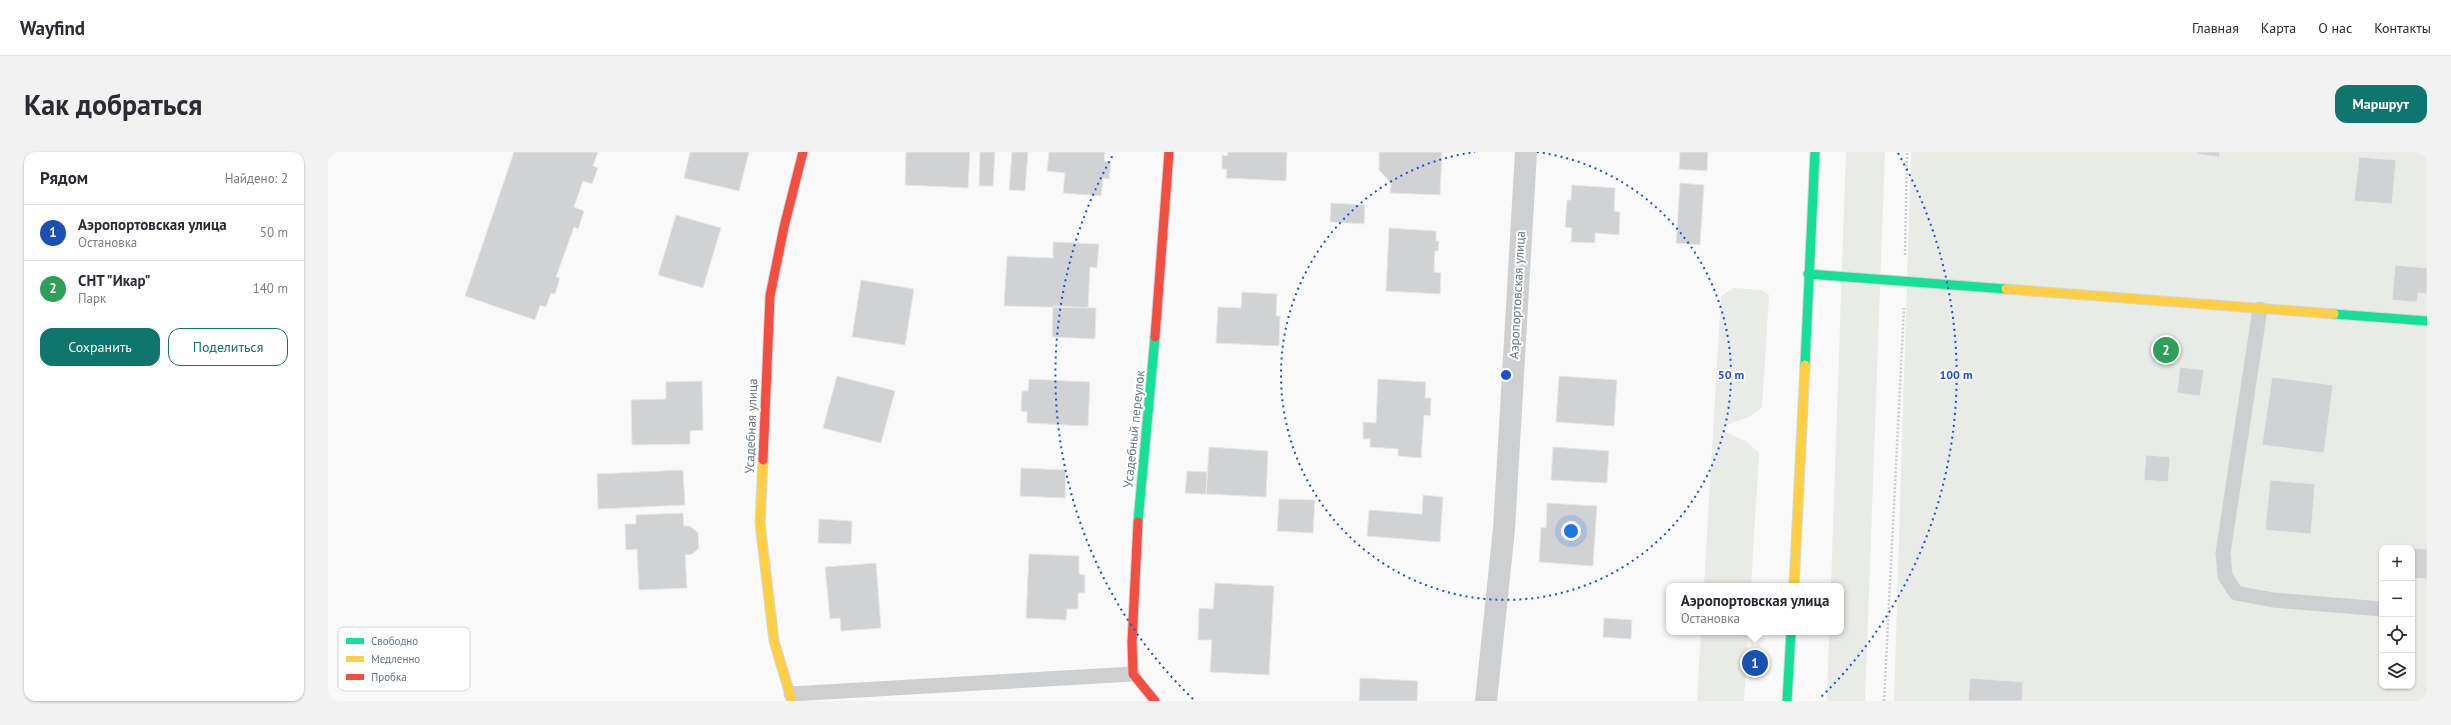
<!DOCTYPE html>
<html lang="ru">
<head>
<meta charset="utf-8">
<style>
  :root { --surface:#fff; --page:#f2f2f3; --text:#2b2b33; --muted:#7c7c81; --line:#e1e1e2; --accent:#0f766e }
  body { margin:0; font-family:"PT Sans",sans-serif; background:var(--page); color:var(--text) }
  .controls { position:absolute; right:12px; bottom:12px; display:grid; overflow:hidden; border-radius:8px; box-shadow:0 1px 3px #0004 }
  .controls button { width:36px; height:36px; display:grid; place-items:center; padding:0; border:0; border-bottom:1px solid var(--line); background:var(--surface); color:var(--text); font:20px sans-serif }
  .you { position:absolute; left:1243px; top:379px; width:14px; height:14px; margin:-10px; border:3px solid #fff; border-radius:50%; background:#1a73e8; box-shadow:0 0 0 6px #1a73e833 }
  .badge { display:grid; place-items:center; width:26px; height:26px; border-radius:50%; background:var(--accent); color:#fff; font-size:13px; font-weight:700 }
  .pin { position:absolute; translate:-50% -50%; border:2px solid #fff; box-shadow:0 1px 4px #0006 }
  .popup { position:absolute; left:1338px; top:431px; width:178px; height:52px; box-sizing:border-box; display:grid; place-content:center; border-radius:8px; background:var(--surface); filter:drop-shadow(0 1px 3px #0005); font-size:13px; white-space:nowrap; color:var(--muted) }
  .popup b { font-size:15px; color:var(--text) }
  .popup::after { content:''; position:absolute; left:50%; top:100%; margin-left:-8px; border:8px solid transparent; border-top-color:var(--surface) }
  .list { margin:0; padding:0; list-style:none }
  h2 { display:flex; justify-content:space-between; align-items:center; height:52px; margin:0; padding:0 16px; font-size:17px }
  h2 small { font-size:13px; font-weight:400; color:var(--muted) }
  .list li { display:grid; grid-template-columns:26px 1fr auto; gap:12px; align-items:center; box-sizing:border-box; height:56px; padding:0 16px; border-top:1px solid var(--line) }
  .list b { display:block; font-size:15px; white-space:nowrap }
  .list p { margin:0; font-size:13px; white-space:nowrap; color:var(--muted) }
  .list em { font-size:13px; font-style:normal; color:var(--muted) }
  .actions { display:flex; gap:8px; padding:12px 16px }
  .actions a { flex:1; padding:9px 0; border:1px solid var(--accent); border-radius:12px; text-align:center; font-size:14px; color:var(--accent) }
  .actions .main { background:var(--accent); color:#fff }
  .icon { flex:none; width:22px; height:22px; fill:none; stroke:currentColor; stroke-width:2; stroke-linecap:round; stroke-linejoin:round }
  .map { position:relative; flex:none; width:2099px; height:549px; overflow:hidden; border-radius:12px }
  header { display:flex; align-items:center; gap:24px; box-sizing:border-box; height:56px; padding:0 20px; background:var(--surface); border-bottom:1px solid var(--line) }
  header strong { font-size:19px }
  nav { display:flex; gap:22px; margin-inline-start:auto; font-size:14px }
  .intro { display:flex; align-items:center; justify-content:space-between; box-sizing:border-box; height:96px; padding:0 24px }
  h1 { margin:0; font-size:28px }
  .button { padding:10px 18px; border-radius:12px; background:var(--accent); color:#fff; font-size:14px; font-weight:700 }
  main { display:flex; gap:24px; padding:0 24px }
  aside { flex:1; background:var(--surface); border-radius:12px; box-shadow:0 1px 3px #0004 }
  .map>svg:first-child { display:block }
  .green { fill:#e8ebe6; fill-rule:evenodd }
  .building { fill:#d0d2d3; stroke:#e8e8e8 }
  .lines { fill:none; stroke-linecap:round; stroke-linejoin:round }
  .fast-casing { stroke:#d5d6d7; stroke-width:11 }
  .slow-casing { stroke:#d5d6d7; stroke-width:11 }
  .jam-casing { stroke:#d5d6d7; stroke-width:11 }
  .path { stroke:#cbcccd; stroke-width:2.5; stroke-dasharray:2 2; stroke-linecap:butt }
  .lane { stroke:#cecfd0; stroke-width:15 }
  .street { stroke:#cecfd0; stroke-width:22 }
  .fast { stroke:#16e098; stroke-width:9 }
  .slow { stroke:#ffcf43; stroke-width:9 }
  .jam { stroke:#f24e42; stroke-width:9 }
  .ring { fill:none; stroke:#1d4ed8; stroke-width:2; stroke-dasharray:2 4 }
  .labels { text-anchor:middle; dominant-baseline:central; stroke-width:4; stroke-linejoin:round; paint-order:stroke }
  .street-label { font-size:13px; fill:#657683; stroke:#fff }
  .key { fill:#fff; stroke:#d1d6da; stroke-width:1 }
  .key-label { font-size:11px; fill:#657683 }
  .centre { fill:#1d4ed8; stroke:#fff; stroke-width:2 }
  .ring-label { font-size:12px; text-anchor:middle; font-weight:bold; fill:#1d4ed8; stroke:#fff; stroke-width:4; stroke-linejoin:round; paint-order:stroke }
</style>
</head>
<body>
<header>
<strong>Wayfind</strong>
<nav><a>Главная</a><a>Карта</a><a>О нас</a><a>Контакты</a></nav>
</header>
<div class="intro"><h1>Как добраться</h1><a class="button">Маршрут</a></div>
<main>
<aside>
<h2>Рядом<small>Найдено: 2</small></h2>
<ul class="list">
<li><span class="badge" style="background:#1a4fb4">1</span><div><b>Аэропортовская улица</b><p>Остановка</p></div><em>50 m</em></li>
<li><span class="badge" style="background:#2e9e5b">2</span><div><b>СНТ &quot;Икар&quot;</b><p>Парк</p></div><em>140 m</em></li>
</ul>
<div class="actions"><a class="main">Сохранить</a><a>Поделиться</a></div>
</aside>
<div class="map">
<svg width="2099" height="549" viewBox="0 0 2099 549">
  <rect width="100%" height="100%" fill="#f9f9f9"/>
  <path class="green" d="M1518,0h39l-20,549h-38l2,-69h12v-46h-10z
    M1583,0h516v549h-533zM2054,396h30v138h-30z
    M1406,136l28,2 7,5 -7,112 -13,10 -25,9 3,7 19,8 13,12 -8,133h-47l17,-290z
    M1373,480h47l-4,69h-47z"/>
  <path class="building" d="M186,0h84l-5,14 5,2 -6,16 -9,-3 -9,26 10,4 -6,18 -4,-2 -18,50 4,1 -5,16 -4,-1 -5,14 -6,-2 -5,15 -70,-24z
    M362,0h59l-10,39 -55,-13z
    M578,0h64l-2,36 -63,-3z
    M652,0h15l-2,34h-14z
    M684,0h16l-3,39 -16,-1z
    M721,0h56l-1,9 7,1 -2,17 -6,-1 -2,18 -38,-3 2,-20 -18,-2z
    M900,0h59l-1,29 -60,-3 1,-9h-5v-14l5,1z
    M1051,0h63l-2,43 -50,-2 1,-10 -12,-13z
    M1352,0h28l-1,19 -28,-2z
    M1870,0h22l-1,5 -22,-3z
    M2031,5l37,3 -4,44 -38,-3z
    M1352,31l24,2 -4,60 -24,-2z
    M1244,33l43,3 -1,23 6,1 -1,23 -24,-2v10l-24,-1 1,-14 -7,-1 2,-27h4z
    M1003,51l34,2 -1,19 -34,-2z
    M348,63l45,13 -18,60 -45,-13z
    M1061,76l47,3v10h3l-1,10h-3l-1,21 7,1 -1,21 -54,-3z
    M725,90l46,2 -2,24 -7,-1 -2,41 -84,-2 3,-50 46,2z
    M2067,113l32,3v26l-9,-1 -1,9 -25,-2z
    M533,128l53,9 -9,56 -53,-8z
    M914,140l35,2 -1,22h4l-1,30 -63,-3 2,-36 23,1z
    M725,154l43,2 -1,31 -43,-2z
    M1852,215l24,3 -4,26 -23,-3z
    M509,224l58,15 -14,52 -58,-15z
    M1231,224l58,4 -3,46 -58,-4z
    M1944,225l61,8 -9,68 -62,-8z
    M701,227l61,3 -2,44 -61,-3v-11l-6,-1 1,-20h6z
    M1050,227l48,3 -1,16h6l-1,18 -6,-1 -3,43 -23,-2v-7l-28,-2v-8h-7v-17l13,1z
    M374,229l1,49 -13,1v13l-58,1 -1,-45 35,-1v-17z
    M881,295l59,4 -2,46 -60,-3z
    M1225,295l56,4 -2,32 -56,-3z
    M1818,303l24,2 -2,25 -24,-2z
    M693,316l45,2 -1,28 -45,-2z
    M355,318l2,35 -87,4 -1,-35z
    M859,319l20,1 -1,22 -21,-1z
    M1942,328l45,4 -4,50 -46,-4z
    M1095,343l20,2 -3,45 -73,-6 2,-26 53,4z
    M951,347l36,1 -2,33 -36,-2z
    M1219,351l50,3 -4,60 -54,-4 2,-35 5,1z
    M355,361l1,13h6l8,7 1,15 -7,6 -7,1 2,33 -48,2 -2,-41 -11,1 -1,-26h11v-9z
    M491,367l33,2 -1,23 -33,-1z
    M2084,396l15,1v30l-15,-1z
    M701,402l50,2v18l6,1v18h-7v16h-11l-1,11 -40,-2z
    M548,411l5,65 -40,3 -1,-13 -10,1 -5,-52z
    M887,431l59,3 -5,89 -59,-3 2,-32h-14l1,-32 14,1z
    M1276,466l28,2 -1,19 -28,-2z
    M1032,526l58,3 -1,20h-58z
    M1642,526l53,4 -1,19h-54z"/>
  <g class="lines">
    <g class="fast-casing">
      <path id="fast" d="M1480,122l198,15
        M2006,162l93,7
        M1477,213l10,-213
        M810,370l17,-185
        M1459,549l4,-69"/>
    </g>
    <g class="slow-casing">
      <path id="slow" d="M1678,137l328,25
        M435,308l-3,63 14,118 18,60
        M1466,434l11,-221"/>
    </g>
    <g class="jam-casing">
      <path id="jam" d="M827,185l14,-185
        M435,308l7,-164 14,-69 19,-75
        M810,370l-6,120 1,32 22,27"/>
    </g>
    <path class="path" d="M1577,103l2,-103
      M1556,549l20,-393"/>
    <path class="lane" d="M1932,157l-37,244 2,23 11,17 37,7 109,9
      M463,542l342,-20"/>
    <path class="street" d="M1158,549l18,-172 22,-377"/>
    <use href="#fast" class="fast"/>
    <use href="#slow" class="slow"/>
    <use href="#jam" class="jam"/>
  </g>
  <g class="ring">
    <path d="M1209 0A225 225 0 1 1 1147 0"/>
    <path d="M865 547A450 450 0 0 1 786 1M1570 1A450 450 0 0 1 1491 547"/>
  </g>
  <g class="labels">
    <g class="street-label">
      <text transform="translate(1189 143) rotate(-87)">Аэропортовская улица</text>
      <text transform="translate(423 274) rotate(-88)">Усадебная улица</text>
      <text transform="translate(806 277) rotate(-84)">Усадебный переулок</text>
    </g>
  </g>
  <rect x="10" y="475" width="132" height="64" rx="6" class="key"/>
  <rect x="18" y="486" width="18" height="6" fill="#16e098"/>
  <rect x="18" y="504" width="18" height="6" fill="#ffcf43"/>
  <rect x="18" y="522" width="18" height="6" fill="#f24e42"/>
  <g class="key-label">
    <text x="43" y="493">Свободно</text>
    <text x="43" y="511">Медленно</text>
    <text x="43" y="529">Пробка</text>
  </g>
  <circle cx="1178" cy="223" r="6" class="centre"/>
  <g class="ring-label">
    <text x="1403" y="227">50 m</text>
    <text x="1628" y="227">100 m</text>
  </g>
</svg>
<div class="controls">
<button>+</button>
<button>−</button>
<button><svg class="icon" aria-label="locate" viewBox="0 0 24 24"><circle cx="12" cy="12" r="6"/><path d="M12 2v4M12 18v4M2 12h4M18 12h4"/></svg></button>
<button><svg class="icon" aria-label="layers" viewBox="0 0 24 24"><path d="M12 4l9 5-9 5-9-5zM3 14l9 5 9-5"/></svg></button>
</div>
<div class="you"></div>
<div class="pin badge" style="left:1427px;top:511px;background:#1a4fb4">1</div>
<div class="popup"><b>Аэропортовская улица</b>Остановка</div>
<div class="pin badge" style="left:1838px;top:198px;background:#2e9e5b">2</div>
</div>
</main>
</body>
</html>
